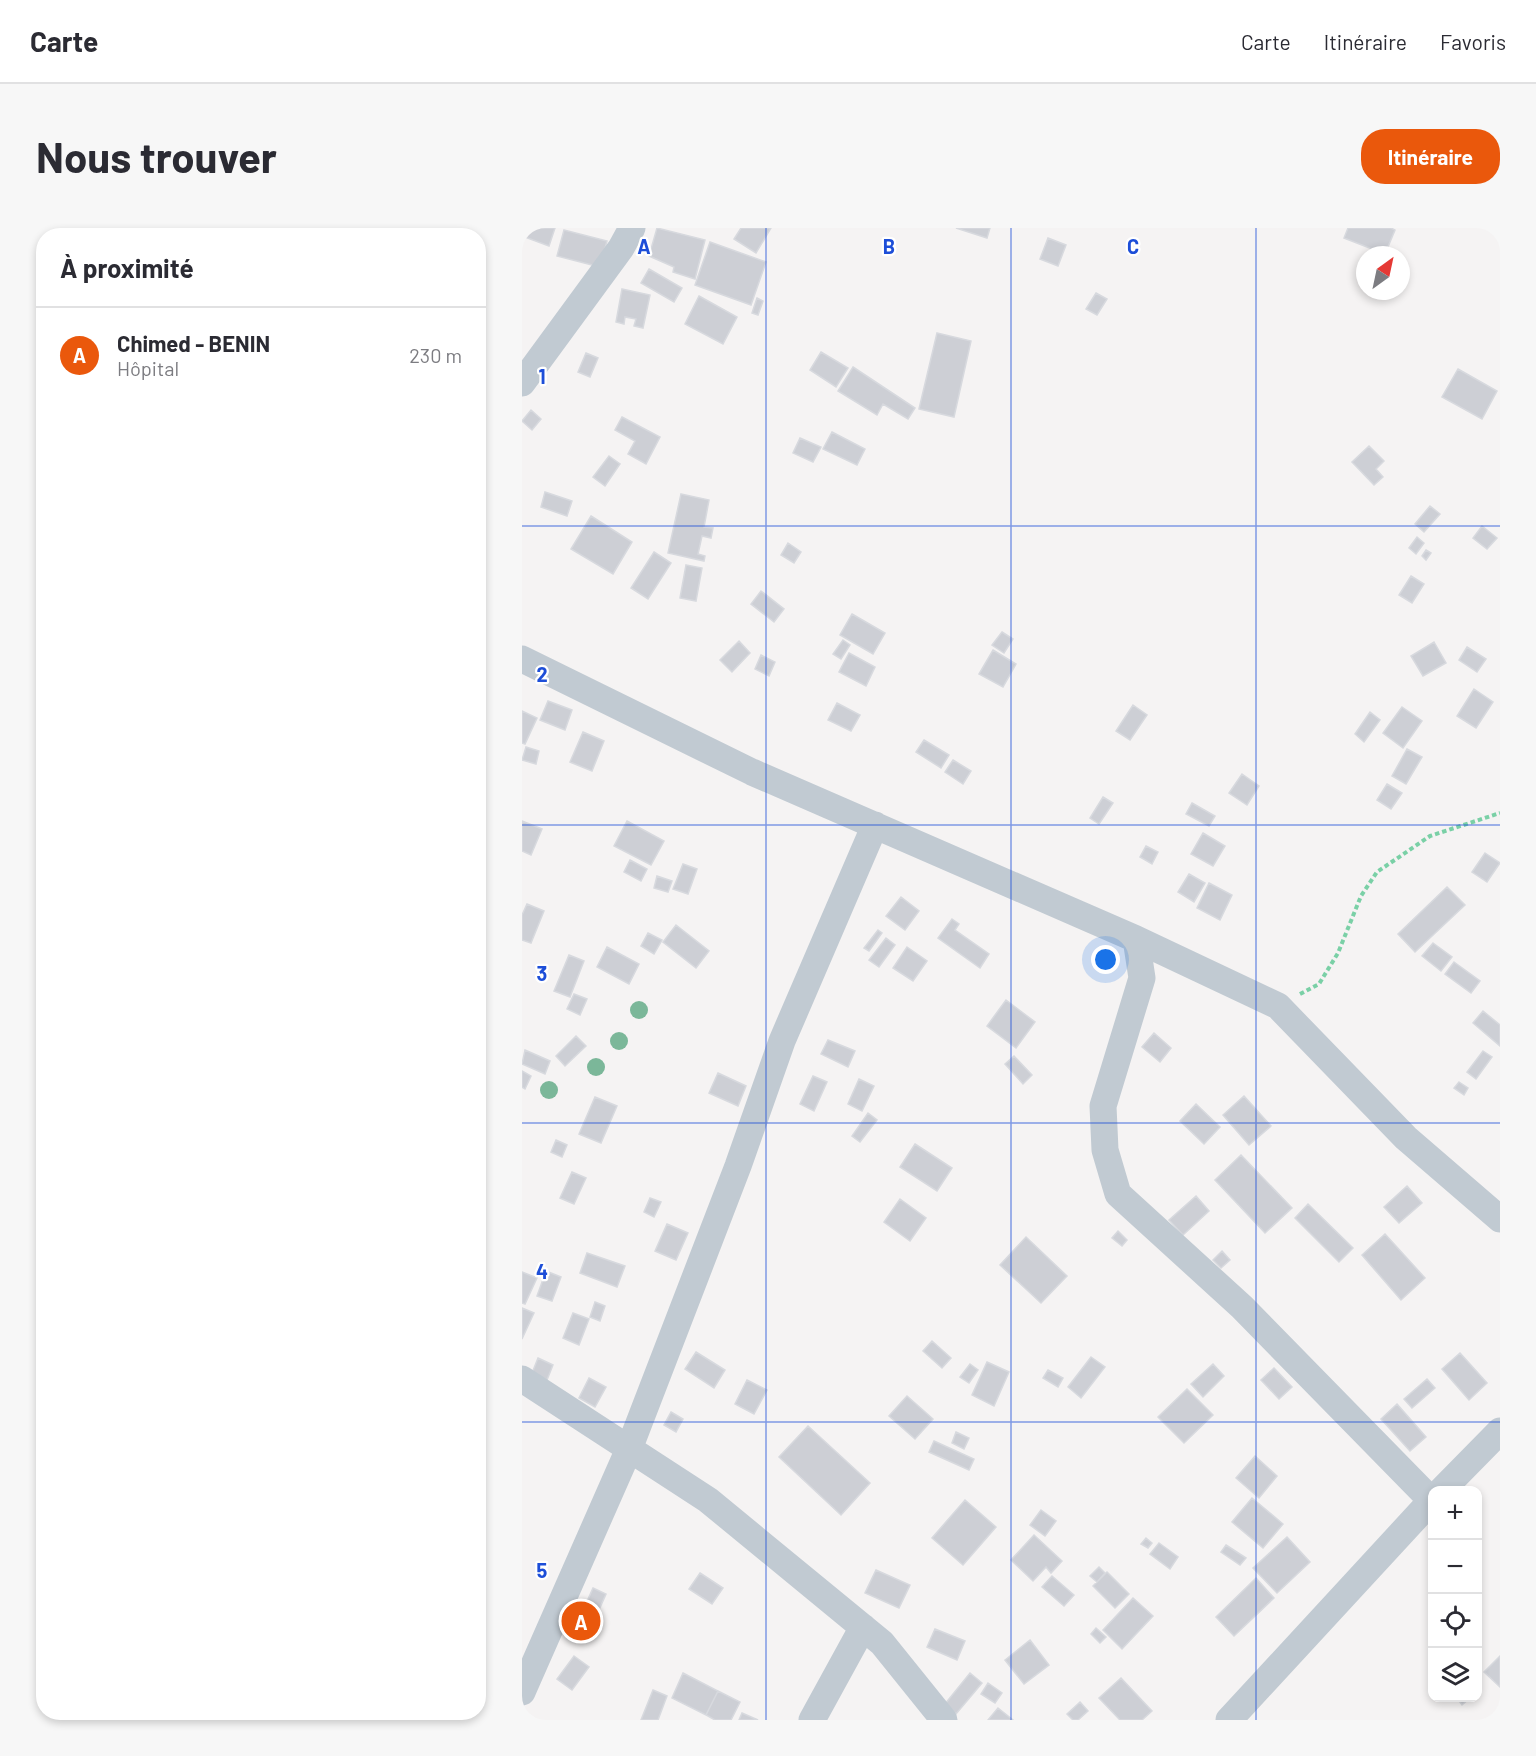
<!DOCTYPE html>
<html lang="fr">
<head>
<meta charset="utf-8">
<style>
  :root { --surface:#fff; --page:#f7f7f7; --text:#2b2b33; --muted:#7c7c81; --line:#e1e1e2; --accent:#ea580c }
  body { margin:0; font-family:Barlow,sans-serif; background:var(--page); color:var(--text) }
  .controls { position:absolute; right:18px; bottom:18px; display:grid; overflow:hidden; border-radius:12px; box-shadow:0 3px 9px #0003 }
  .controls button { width:54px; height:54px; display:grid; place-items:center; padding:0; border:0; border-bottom:2px solid var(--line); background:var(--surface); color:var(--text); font:30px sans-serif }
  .compass { position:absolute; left:834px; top:18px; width:54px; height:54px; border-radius:50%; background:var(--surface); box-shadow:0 3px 9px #0003; rotate:33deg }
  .you { position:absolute; left:584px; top:732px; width:21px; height:21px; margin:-15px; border:4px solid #fff; border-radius:50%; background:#1a73e8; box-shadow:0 0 0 9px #1a73e833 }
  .badge { display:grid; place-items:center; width:39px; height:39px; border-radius:50%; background:var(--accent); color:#fff; font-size:20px; font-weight:700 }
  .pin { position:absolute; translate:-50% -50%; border:3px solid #fff; box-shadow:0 2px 6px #0006 }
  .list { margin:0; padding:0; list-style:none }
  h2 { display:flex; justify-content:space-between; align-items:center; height:78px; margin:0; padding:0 24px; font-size:26px }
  h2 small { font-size:20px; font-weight:400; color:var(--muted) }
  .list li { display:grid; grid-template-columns:39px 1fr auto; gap:18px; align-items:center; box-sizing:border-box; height:96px; padding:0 24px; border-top:2px solid var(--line) }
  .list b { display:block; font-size:22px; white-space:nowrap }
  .list p { margin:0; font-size:20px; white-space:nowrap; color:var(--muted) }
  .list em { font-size:20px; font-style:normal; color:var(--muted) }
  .icon { flex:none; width:33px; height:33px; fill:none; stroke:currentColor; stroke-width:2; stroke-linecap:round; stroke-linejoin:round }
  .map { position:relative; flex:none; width:978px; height:1492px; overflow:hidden; border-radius:24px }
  header { display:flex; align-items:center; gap:36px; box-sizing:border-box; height:84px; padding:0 30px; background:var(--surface); border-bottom:2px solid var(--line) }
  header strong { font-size:28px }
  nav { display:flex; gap:33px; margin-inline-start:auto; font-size:21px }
  .intro { display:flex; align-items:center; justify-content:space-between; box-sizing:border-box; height:144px; padding:0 36px }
  h1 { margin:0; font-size:42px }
  .button { padding:15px 27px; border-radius:24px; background:var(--accent); color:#fff; font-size:21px; font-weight:700 }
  main { display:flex; gap:36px; padding:0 36px }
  aside { flex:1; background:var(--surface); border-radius:24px; box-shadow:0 3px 9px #0003 }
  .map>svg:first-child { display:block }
  .building { fill:#cdcfd5; stroke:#d7d9de; stroke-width:1.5 }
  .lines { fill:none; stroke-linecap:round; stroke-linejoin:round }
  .path { stroke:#7ad0a6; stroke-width:4; stroke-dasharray:4.5 3; stroke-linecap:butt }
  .minor { stroke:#c1cad2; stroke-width:27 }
  .tree { fill:#7bb799 }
  .grid { fill:none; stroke:#1d4ed8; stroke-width:1.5; stroke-opacity:0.55 }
  .grid-label { font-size:20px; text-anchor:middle; font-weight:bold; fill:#1d4ed8; stroke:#fff; stroke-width:4.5; stroke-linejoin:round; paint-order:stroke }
</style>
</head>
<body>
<header>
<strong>Carte</strong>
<nav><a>Carte</a><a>Itinéraire</a><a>Favoris</a></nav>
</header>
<div class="intro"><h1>Nous trouver</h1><a class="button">Itinéraire</a></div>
<main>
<aside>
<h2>À proximité<small></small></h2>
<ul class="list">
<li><span class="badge">A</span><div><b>Chimed - BENIN</b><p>Hôpital</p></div><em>230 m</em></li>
</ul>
</aside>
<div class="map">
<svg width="978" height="1492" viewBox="0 0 978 1492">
  <rect width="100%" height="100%" fill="#f5f3f3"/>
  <path class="building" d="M0,0h33l-6,18 -27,-10z
    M135,0l48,12 -10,39 -22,-7 1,-5 -25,-11z
    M219,0h30l-15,25 -22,-14z
    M434,0h34l-3,10z
    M826,0h43l4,2 -10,24 -41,-16z
    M42,2l43,11 -7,26 -43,-11z
    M526,10l18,7 -8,21 -18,-7z
    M188,14l56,20 -15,43 -56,-20z
    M127,41l33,19 -8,14 -33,-19z
    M100,61l28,6 -7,33 -9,-2 2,-7 -11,-2 -1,7 -8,-2z
    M574,65l11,6 -10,16 -11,-6z
    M177,68l38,21 -14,27 -38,-20z
    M235,70l6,3 -5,14 -6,-2z
    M415,105l34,8 -17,76 -35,-8z
    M299,124l27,16 -12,19 -26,-17z
    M64,125l12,5 -8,19 -12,-5z
    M331,139l62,41 -7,11 -25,-15 -6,11 -39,-24z
    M936,141l39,22 -15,28 -40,-22z
    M9,182l10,9 -9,11 -10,-9z
    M100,189l38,20 -14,27 -18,-10 7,-13 -20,-11z
    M310,204l33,17 -8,16 -34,-16z
    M278,210l21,9 -8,15 -20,-9z
    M847,218l15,15 -8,8 7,8 -9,8 -22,-23z
    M87,228l11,8 -15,22 -12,-9z
    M23,264l27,9 -5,15 -26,-9z
    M159,266l28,6 -5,27 9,1 -2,10 -9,-2 -4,18 7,2 -1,5 -36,-8z
    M908,278l10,8 -16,18 -9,-8z
    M69,288l41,26 -19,32 -42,-25z
    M960,298l15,12 -10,11 -14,-11z
    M895,309l7,6 -8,11 -7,-6z
    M266,315l13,9 -7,11 -13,-8z
    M904,322l5,3 -5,7 -4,-4z
    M132,324l17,11 -23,36 -17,-11z
    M164,337l16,3 -6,33 -16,-3z
    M889,348l13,8 -12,19 -13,-8z
    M239,363l23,18 -10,13 -23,-18z
    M330,386l33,19 -12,21 -33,-19z
    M480,404l11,7 -9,14 -12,-8z
    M321,412l7,5 -9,14 -8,-5z
    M217,413l11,12 -18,19 -12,-12z
    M912,414l12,21 -23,13 -12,-20z
    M945,419l19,12 -9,13 -18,-12z
    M471,422l23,14 -13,23 -24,-13z
    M327,425l26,14 -9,19 -27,-14z
    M239,427l14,7 -6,14 -14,-7z
    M952,461l19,13 -17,26 -19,-12z
    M26,473l24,9 -7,20 -25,-10z
    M315,475l23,12 -9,16 -23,-11z
    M611,477l14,10 -17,25 -14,-9z
    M880,479l20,14 -19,27 -20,-15z
    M0,483l15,7 -12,26 -3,-1z
    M848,484l10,8 -16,22 -9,-8z
    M61,504l21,9 -12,30 -22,-9z
    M402,512l25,15 -8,13 -25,-16z
    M4,519l13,4 -3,13 -14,-4z
    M885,521l15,8 -16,27 -14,-8z
    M431,532l18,11 -8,13 -18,-12z
    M720,546l17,12 -12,19 -18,-12z
    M865,556l15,9 -11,16 -14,-9z
    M581,569l10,6 -14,21 -9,-6z
    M670,575l23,13 -6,10 -23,-12z
    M0,593l20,8 -11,26 -9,-4z
    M105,593l37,20 -13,24 -37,-19z
    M681,605l22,13 -12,20 -22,-12z
    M624,618l12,6 -6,12 -12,-7z
    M963,625l15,10 -13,19 -15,-10z
    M108,632l17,9 -6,12 -17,-9z
    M161,636l14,5 -9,25 -15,-5z
    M667,646l16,9 -11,19 -16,-10z
    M135,648l15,5 -4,11 -14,-4z
    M687,655l23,12 -12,25 -23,-12z
    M925,659l18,18 -50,47 -17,-18z
    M379,669l18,14 -14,19 -19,-14z
    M5,676l17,7 -13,32 -9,-3v-25z
    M430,691l7,5 -4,6 34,24 -9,14 -42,-30z
    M154,697l33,26 -13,17 -33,-26z
    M356,702l4,3 -13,18 -5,-3z
    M126,705l14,7 -8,14 -13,-8z
    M364,710l9,7 -16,22 -10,-7z
    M911,715l19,14 -11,14 -19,-15z
    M85,719l32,17 -10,20 -32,-17z
    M385,719l20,14 -14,20 -20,-13z
    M47,727l15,6 -14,36 -16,-6z
    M932,734l26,19 -9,12 -26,-19z
    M52,766l13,5 -7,16 -13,-6z
    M484,772l29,22 -19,26 -29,-22z
    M961,783l17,14v21l-27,-23z
    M632,805l17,15 -11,14 -18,-15z
    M54,808l10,10 -21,20 -9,-10z
    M306,812l27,11 -7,16 -27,-13z
    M3,822l25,11 -5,13 -23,-10z
    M961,823l9,6 -16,22 -9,-7z
    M492,828l18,19 -9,9 -18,-20z
    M0,843l9,5 -6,13 -3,-2z
    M196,845l28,13 -8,20 -29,-13z
    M291,848l14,6 -13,29 -14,-7z
    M337,851l15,7 -12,25 -14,-7z
    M937,854l9,6 -4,7 -10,-7z
    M722,868l27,30 -22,19 -26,-30z
    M73,869l22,9 -16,37 -22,-9z
    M674,876l24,23 -16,17 -24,-23z
    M346,885l9,7 -17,22 -8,-6z
    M34,912l11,5 -5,12 -11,-5z
    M393,916l37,24 -15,23 -37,-24z
    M719,927l51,53 -27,25 -50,-53z
    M50,944l14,6 -12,26 -14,-6z
    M885,958l15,17 -23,20 -15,-16z
    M674,968l13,15 -26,24 -14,-15z
    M128,970l11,4 -7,15 -10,-5z
    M378,971l26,19 -16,23 -26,-19z
    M786,976l45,44 -14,14 -44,-44z
    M145,996l21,9 -12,27 -21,-9z
    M596,1003l9,9 -5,6 -10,-8z
    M863,1006l40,44 -24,22 -39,-45z
    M504,1009l41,39 -26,27 -41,-38z
    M700,1023l8,9 -9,8 -8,-8z
    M65,1025l38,13 -8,21 -37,-14z
    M24,1043l15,6 -9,24 -15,-5z
    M0,1044l15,6 -12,26 -3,-1z
    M73,1074l10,4 -5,15 -10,-4z
    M0,1080l12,5 -12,26z
    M51,1085l16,6 -10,26 -16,-7z
    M410,1113l19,17 -9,10 -19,-17z
    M174,1124l29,18 -11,18 -29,-19z
    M938,1125l27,30 -18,17 -27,-31z
    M569,1129l14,10 -24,31 -13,-11z
    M16,1130l15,7 -6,15 -15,-7z
    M465,1134l22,10 -15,34 -22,-11z
    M448,1136l8,6 -9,13 -9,-6z
    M691,1136l11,12 -21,21 -12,-13z
    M752,1140l18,19 -13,12 -18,-19z
    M526,1142l15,8 -5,9 -15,-9z
    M67,1150l17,9 -11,20 -16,-9z
    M905,1151l8,9 -23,20 -8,-9z
    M225,1152l20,10 -13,24 -19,-10z
    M665,1161l26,26 -29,28 -26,-26z
    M385,1168l26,23 -18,20 -26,-23z
    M875,1176l29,33 -16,14 -29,-32z
    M149,1184l12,7 -7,13 -12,-7z
    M286,1198l62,57 -29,32 -62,-58z
    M434,1204l13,6 -5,11 -12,-6z
    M412,1213l40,18 -5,11 -40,-18z
    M733,1228l22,20 -18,22 -23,-20z
    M730,1270l31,26 -20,24 -31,-26z
    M443,1272l31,27 -33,38 -31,-27z
    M519,1282l15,11 -11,15 -15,-11z
    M512,1307l28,26 -11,12 -5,-6 -13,14 -22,-21z
    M765,1309l23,25 -33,31 -24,-25z
    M624,1310l6,5 -4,5 -7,-4z
    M637,1315l19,14 -8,12 -20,-15z
    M704,1317l20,13 -6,7 -19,-13z
    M577,1339l6,6 -8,9 -7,-6z
    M354,1342l34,15 -11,23 -34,-15z
    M585,1344l22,22 -14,14 -22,-22z
    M178,1345l23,15 -11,16 -23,-15z
    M530,1348l22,19 -10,11 -22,-19z
    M734,1350l18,20 -40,38 -18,-19z
    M71,1360l13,6 -16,36 -13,-6z
    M611,1370l20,18 -31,33 -19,-19z
    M574,1400l10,9 -6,6 -9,-9z
    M413,1401l30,12 -8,19 -30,-13z
    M508,1412l19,25 -25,19 -19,-24z
    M52,1428l15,11 -17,23 -15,-11z
    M978,1428v31l-16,-15z
    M161,1445l35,18 -12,24 -34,-17z
    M448,1445l12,10 -26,31 -11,-10z
    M599,1450l31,33 -10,9h-22l-21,-22z
    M466,1455l14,10 -7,10 -14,-9z
    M131,1462l14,6 -9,24h-17z
    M196,1463l22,11 -9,18h-16l-9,-5z
    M935,1470h11l1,1 -7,6z
    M558,1474l8,9 -10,9h-5l-6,-6z
    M476,1480l15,12h-25z
    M220,1485l16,7h-19z"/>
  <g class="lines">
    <path class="path" d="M778,766l19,-10 19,-31 23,-57 16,-24 53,-36 70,-23"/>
    <path class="minor" d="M0,155l99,-135 11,-20
      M0,431l230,113 384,167 142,67 128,132 94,81
      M614,711l6,39 -39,128 2,44 13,44 124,113 190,194
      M0,1151l186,121 174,143 62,77
      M920,1262l58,-59
      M0,1464l107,-243 109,-283 44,-125 93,-216
      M290,1492l51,-93
      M707,1492l203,-220"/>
  </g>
  <g class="tree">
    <circle cx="117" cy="782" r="9"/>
    <circle cx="97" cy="813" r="9"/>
    <circle cx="74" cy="839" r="9"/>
    <circle cx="27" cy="862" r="9"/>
  </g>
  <path class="grid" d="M244,0v1492M489,0v1492M734,0v1492M0,298h978M0,597h978M0,895h978M0,1194h978"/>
  <g class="grid-label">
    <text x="122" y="26">A</text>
    <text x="367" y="26">B</text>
    <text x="611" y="26">C</text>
    <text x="20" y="156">1</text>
    <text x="20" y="454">2</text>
    <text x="20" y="753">3</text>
    <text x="20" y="1051">4</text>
    <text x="20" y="1350">5</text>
  </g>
</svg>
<div class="controls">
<button>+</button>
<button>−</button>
<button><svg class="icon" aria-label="locate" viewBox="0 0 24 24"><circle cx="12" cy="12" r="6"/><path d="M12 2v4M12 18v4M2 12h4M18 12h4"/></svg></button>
<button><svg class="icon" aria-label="layers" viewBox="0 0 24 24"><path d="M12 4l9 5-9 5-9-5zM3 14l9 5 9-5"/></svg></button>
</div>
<svg class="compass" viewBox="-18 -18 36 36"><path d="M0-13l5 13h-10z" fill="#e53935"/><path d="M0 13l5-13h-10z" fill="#7c7c81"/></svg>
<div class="you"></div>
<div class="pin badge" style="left:59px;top:1393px">A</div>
</div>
</main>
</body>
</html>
